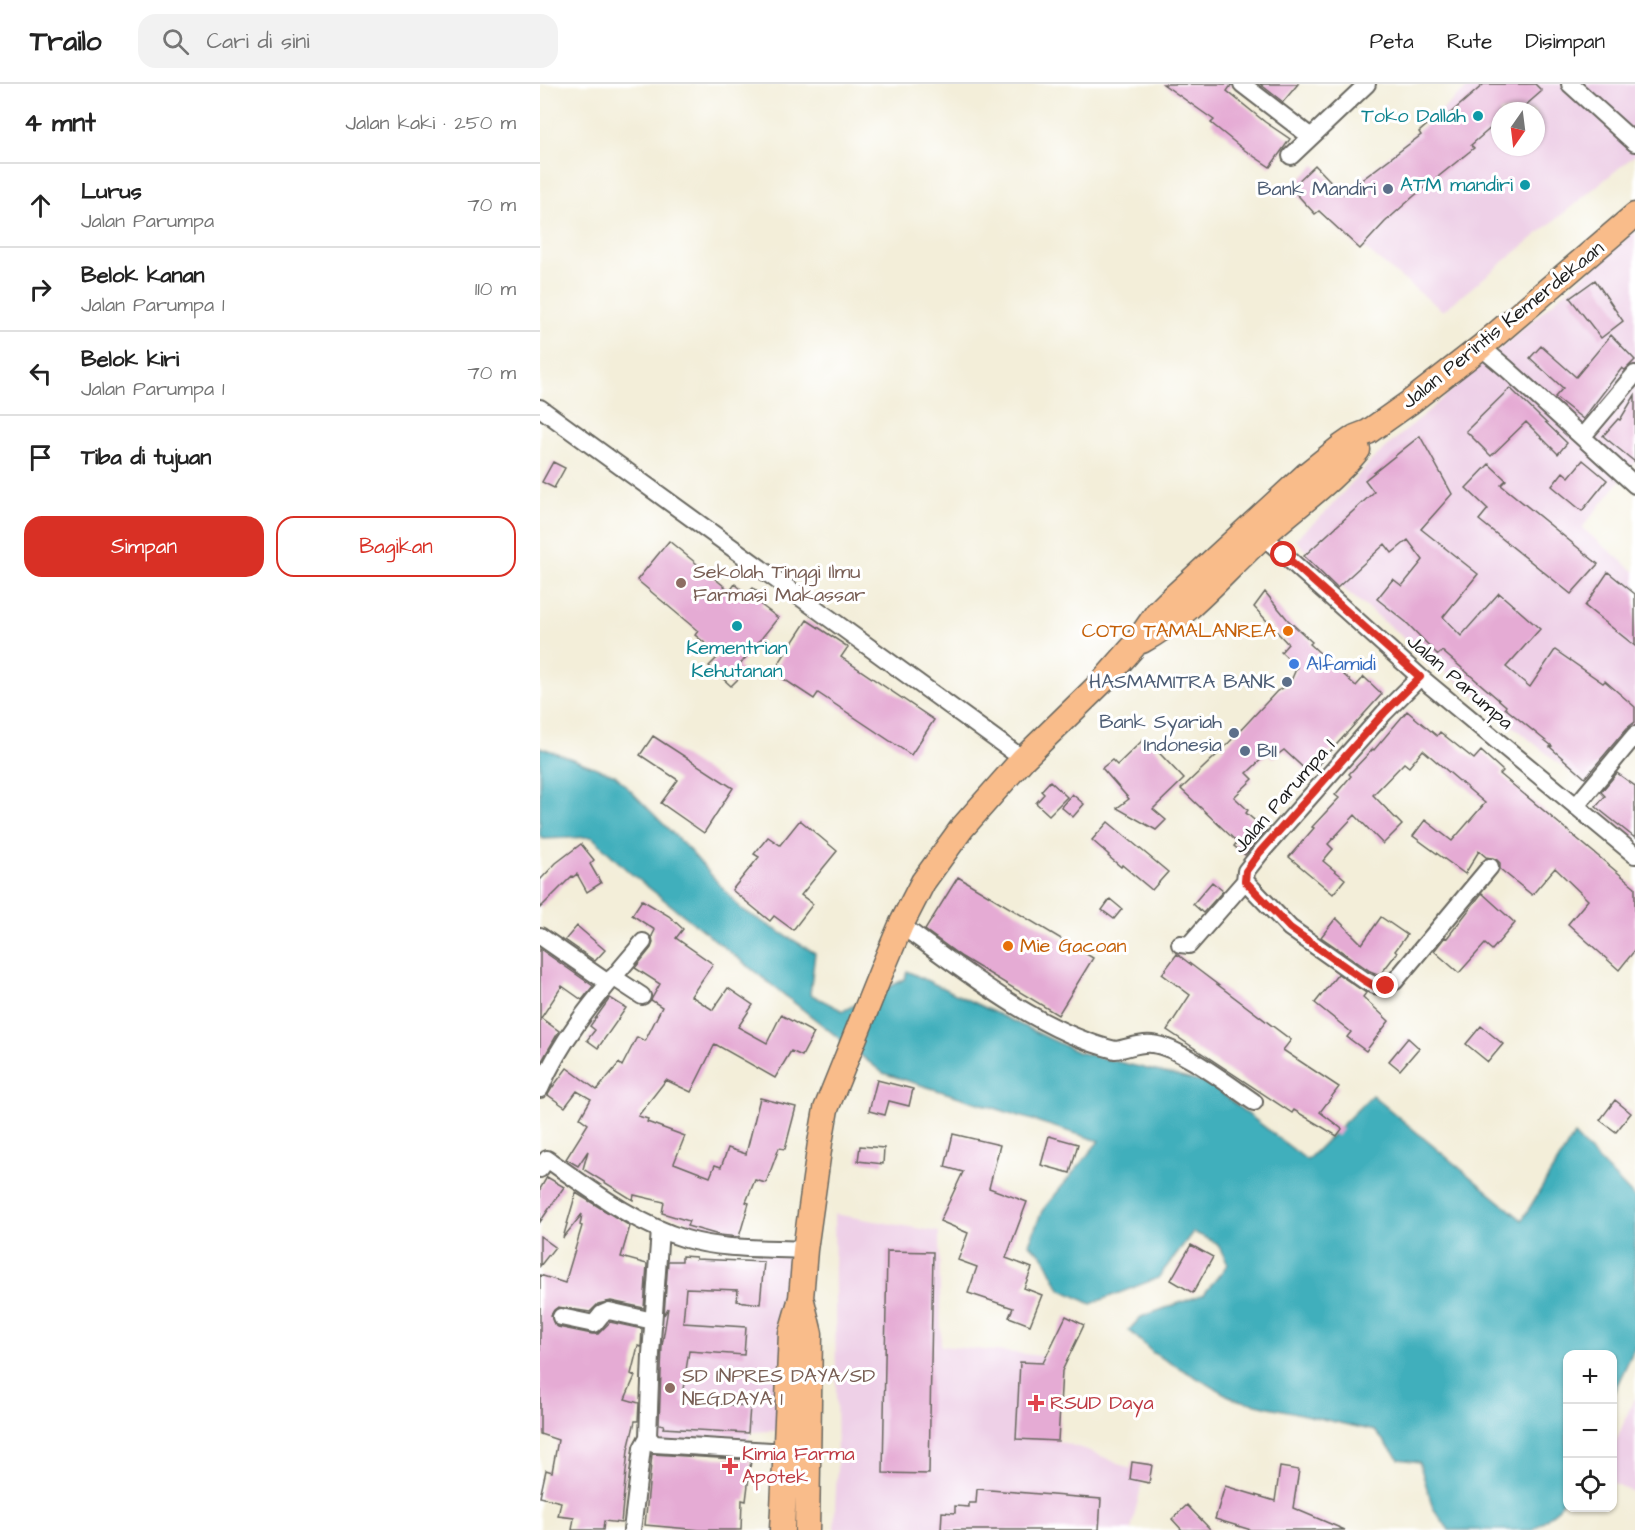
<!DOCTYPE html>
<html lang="id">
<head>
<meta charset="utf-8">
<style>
  :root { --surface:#fff; --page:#f2f2f2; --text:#222; --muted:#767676; --line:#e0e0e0; --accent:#d93025 }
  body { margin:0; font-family:"Architects Daughter",sans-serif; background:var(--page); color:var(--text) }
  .controls { position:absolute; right:18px; bottom:18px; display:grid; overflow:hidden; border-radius:12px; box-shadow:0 2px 4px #0004 }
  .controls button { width:54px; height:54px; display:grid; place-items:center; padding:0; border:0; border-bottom:2px solid var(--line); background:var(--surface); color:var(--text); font:30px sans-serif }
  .compass { position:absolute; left:951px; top:18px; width:54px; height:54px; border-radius:50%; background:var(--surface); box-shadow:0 2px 4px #0004; rotate:194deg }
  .stop { position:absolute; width:18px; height:18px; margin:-14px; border:4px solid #d93025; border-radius:50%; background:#fff }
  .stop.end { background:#d93025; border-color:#fff; box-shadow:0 2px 6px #0008 }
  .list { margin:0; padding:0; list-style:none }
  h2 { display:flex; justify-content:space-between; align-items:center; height:78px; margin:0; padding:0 24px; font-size:26px }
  h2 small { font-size:20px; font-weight:400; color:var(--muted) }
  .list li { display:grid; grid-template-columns:39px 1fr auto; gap:18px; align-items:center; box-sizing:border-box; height:84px; padding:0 24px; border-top:2px solid var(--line) }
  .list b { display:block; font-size:22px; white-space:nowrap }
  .list p { margin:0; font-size:20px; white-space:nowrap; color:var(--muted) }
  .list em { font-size:20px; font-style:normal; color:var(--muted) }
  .actions { display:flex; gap:12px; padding:18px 24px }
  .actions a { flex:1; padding:14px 0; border:2px solid var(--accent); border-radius:18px; text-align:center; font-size:21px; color:var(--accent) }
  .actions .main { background:var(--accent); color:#fff }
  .icon { flex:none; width:33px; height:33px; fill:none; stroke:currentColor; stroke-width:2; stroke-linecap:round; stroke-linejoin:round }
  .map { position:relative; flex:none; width:1095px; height:1446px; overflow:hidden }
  header { display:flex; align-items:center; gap:36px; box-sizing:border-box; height:84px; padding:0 30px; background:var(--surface); border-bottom:2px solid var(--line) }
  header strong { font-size:28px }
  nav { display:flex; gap:33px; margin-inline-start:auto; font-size:21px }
  .search { width:420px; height:54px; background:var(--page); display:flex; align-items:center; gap:15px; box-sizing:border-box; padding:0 21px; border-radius:18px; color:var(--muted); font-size:22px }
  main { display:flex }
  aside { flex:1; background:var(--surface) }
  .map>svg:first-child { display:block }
  .built { fill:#eed0e7; fill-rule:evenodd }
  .water { fill:#40afbc; stroke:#2e666c; stroke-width:1.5 }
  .building { fill:#e5abd4 }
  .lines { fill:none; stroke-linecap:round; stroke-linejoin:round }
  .minor-casing { stroke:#67665e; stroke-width:20 }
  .highway-casing { stroke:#67665e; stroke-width:27 }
  .minor { stroke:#fff; stroke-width:16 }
  .highway { stroke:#f9bc8a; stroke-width:24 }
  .route { stroke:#d93025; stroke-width:8 }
  .culture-dot { fill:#0f9aa8; stroke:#fff; stroke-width:2 }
  .service-dot { fill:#5c6f8a; stroke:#fff; stroke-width:2 }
  .education-dot { fill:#8d6e63; stroke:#fff; stroke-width:2 }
  .food-dot { fill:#e8710a; stroke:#fff; stroke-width:2 }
  .shop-dot { fill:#3f7fe0; stroke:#fff; stroke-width:2 }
  .health-dot { fill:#e0444e; stroke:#fff; stroke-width:2 }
  .labels { text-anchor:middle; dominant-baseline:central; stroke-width:6; stroke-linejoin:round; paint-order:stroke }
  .culture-label { font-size:20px; fill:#0d838f; stroke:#fff; text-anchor:end }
  .service-label { font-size:20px; fill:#4e5e75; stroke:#fff; text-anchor:end }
  .street-label { font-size:20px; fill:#1c1c1c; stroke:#fff }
  .education-label { font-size:20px; fill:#785e54; stroke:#fff; text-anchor:start }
  .food-label { font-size:20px; fill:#c56008; stroke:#fff; text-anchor:end }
  .shop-label { font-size:20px; fill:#366cbe; stroke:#fff; text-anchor:start }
  .health-label { font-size:20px; fill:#be3a42; stroke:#fff; text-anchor:start }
</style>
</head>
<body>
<header>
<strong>Trailo</strong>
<div class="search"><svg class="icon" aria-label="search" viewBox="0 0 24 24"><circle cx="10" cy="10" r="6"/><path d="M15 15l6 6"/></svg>Cari di sini</div>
<nav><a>Peta</a><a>Rute</a><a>Disimpan</a></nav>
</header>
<main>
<aside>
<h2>4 mnt<small>Jalan kaki · 250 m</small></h2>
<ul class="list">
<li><svg class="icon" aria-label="ahead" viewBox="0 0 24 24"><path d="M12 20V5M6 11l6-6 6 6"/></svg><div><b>Lurus</b><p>Jalan Parumpa</p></div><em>70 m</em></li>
<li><svg class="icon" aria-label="right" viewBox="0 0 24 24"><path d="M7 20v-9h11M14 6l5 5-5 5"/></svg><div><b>Belok kanan</b><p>Jalan Parumpa 1</p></div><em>110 m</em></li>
<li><svg class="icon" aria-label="left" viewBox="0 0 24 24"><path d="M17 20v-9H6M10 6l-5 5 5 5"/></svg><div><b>Belok kiri</b><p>Jalan Parumpa 1</p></div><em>70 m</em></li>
<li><svg class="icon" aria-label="arrive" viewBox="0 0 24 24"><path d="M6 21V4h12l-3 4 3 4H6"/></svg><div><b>Tiba di tujuan</b></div></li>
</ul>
<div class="actions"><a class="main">Simpan</a><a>Bagikan</a></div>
</aside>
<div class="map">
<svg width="1095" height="1446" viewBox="0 0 1095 1446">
  <rect width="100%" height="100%" fill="#fff"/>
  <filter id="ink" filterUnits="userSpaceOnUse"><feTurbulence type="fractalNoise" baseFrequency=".0167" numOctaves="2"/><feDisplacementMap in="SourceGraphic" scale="12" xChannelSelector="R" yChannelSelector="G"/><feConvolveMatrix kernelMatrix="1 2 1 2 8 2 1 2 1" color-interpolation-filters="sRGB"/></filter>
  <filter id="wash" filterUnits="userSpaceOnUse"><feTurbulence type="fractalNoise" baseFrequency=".008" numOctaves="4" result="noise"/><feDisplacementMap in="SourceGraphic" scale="24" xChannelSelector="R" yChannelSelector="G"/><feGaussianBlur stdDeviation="1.35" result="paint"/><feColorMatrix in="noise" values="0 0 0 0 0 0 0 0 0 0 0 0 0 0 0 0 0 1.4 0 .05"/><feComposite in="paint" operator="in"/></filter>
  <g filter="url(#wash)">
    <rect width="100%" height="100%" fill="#f3eed9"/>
    <path class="built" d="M932,0h163v71l-192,156 -122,-97zM960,27h36v36h-36z
      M1095,147v231l-53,66 53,44v164l-46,52 -255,-207 -39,-42 30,-26 48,-54z
      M294,1130l105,18 2,114 76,7 39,5 3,6 -1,77 32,10 54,24 -13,55h-297l3,-62z
      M253,1167l-4,179 -38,2 -5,18 -95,-2 10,-194z
      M1095,1312v97l-22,-10 -1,-32z"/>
    <path class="water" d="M0,663l75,28 76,77 50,57 74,44 -5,41 33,17 62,-32 2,-8 171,81 131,32 98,76 65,-65 150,125 52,-85 61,63v149l-22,47 -1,-40h-44l-1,136 -8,18 -26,22h-84l-16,-22 -14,-46 -20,-3 -24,-28 -141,-32 -81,-46 -24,-23 12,-13 63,-23 24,-30 -11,-21 -24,-11 -35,46 -67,26 -31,-15 -16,-32 -15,-13 13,-33 57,-70 -216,-68 -254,-201 -37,-35 -49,2 -3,-3z"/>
    <g id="blocks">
      <path class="building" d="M623,0h69l-5,7 38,31 25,17 -20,28 -27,-18 -32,-26 3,-3z
        M720,0h38l-15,18z
        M944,0h51l7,7 -23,20h-19v9l-29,25 3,3 -60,48 -29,26 -25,27 -41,-38 -4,3 -24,-26 24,-23 28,29 78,-59 -2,-3 23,-20 4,5z
        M1055,196l28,41 -22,17 -31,-40z
        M1071,251l24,25 -10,10 -3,-2 -39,51 -28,-22 8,-9 -33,-30 11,-12 35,31z
        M970,304l57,55 -9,11 -32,-32 -35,34 -25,-25z
        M1095,311v67l-32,-26 15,-17 2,1z
        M880,352l32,58 -31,35 57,45 -35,43 18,19 38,-43 41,36 -34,38 24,20 25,-37 48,33 2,-2 30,26v15l-8,6 -42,50 -35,-31 2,-1 -47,-38 1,-2 -64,-55 -4,4 -32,-33 -29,-23 16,-20 9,7 21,-26 -15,-20 -16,13 -7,-9 -48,44 -33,-32 70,-64 -9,-12z
        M1043,376l24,20 -25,31 -30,-25 11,-14 6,5z
        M13,378l12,6 -11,20 -12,-6z
        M949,380l17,16 -5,5 97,79 -27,30 -92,-74 9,-11 -22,-21z
        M129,457l61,50 5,-7 12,10 6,-6 13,11 -5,6 17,13 -40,49 7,5 -14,14 -22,-20 11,-11 -25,-20 3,-4 -61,-51z
        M1068,488l27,22v52l-50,-40z
        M725,508l23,28 24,22 -2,2 46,42 8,-9 18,17 -72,80 -26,-24 -11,8 -5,-5 -21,20 6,6 -19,18 14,13 -2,3 20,17 -21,25 -11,-9 3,-4 -56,-53 43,-41 53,-57 12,-6 8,-18 -16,-15 7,-8 -34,-37z
        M267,536l41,27 -7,10 93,63 -23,35 -93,-62 -4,6 -41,-27z
        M867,627l30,25 3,-4 34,27 7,-8 22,20 -3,3 135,113v63l-16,20 -51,-46 20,-24 -33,-32 -23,27 -32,-26v-6l-4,-4 -10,-2 -7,-6 -14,23 -52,-38 12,-16 27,21 33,-38 -62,-53 -14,17 -5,-4 -31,32 29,30 -19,19 -28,-29 -27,29 5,5 -10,12 22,18 -12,15 -44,-37 25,-29 -2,-1 27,-29 -4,-3 16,-19 -2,-2 24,-25 1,1z
        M113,652l80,52 -29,45 -43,-30 17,-23 -38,-25z
        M605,654l39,41 -31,30 13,11 -10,10 -39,-22 12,-9 -27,-31 10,-8 5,5z
        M1077,689l18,13v52l-39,-31 9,-11 -4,-4z
        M510,697l17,16 -18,18 -13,-12 8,-9 -3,-3z
        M532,710l12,10 -11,13 -12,-10z
        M260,736l37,31 -36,44 12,9 -20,26 -19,-14 -4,5 -38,-31 27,-33 -5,-3 14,-17 12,8z
        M568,738l60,50 -16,18 -30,-25 -1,2 -13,-11 1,-1 -17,-15z
        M41,760l13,16 -4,4 11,19 -14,9 -10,-18 -4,3 -1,-1 -32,32v-28l16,-17z
        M418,793l135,81 -35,57 -96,-58 -37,-27z
        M672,798l11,9 -20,22 -10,-9z
        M942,809l33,30 -23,27 -7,-6 -26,29 -25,-22 11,-14 2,1z
        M570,815l12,10 -8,10 -12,-9z
        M102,816l27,16 14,13 -7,9 37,26 -22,32 22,14 15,-22 25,17 -15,22 29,16 14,-28 33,18 -12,23 -11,-5 -16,27 -60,-34 -24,48 -25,-12 -28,36 10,3 -1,3 38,14 -11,27 36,14 5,-12 6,2 7,-19 18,6 14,-56 36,9 -11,42 -6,-1 -13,35 -11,-3 -9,22 3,1 -10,34 -20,-2 -32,-9 2,-5 -27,-8 2,-11 -30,-7 -1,5 -50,-31 5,-18 -10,15 -12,-7 22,-35 -8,-6 11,-19 -14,-8 -12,16 -17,-12 4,-7 15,-20 30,22 22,-27 3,3 15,-29 8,4 17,-34 -11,-7 9,-16 -25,-16 16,-20 2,-5 -1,-7 3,-6 -23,-15z
        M841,833l26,18 -12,16 2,2 -17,22 -10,-4 -49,-34 15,-19 26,26z
        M37,842l28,24 -10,11 -30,-21z
        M0,865l53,37 -11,14 -20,-14 -21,32 18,13 -19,33z
        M637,870l114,86 -8,10 56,37 -19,25 22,17 -5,7 -43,-26 -2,3 -125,-83 23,-35 -28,-21z
        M798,890l28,19 -3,4 26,24 -23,30 -19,-14 4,-5 -36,-29z
        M70,914l16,10 -28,40 -11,-8 8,-10 -5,-4z
        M941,942l22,18 -15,18 -22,-18z
        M868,954l11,10 -19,22 -11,-9z
        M337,996l36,9 -4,17 -20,-5 -4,14 -16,-4z
        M1075,1016l16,13 -15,19 -16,-12z
        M413,1050l47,11 -11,43 38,14 -21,56 26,10 -8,20 18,7 -12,30 -21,-8 4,-9 -45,-15 9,-26 -19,-7 10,-27 -28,-12 23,-49 -18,-5z
        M509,1052l29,8 -8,29 -29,-8z
        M320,1062l24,2 -1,16 -25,-3z
        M7,1093l17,10 -24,35v-33z
        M36,1109l54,33 -9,31 26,7 -3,44 -33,-7 -13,3 -8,8 -32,-5 -4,3 -3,5 3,9 4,3 34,7h6l12,-12 32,7 -1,18 -3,-1 -7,28 4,2 -10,23 14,4 -1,18h-3l-7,29 -7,73 -17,-2 -1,9h-31l2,-12 -16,-2 3,-14 -21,-5 6,-27 6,2 6,-32 -18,-6v-159l25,8 17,-57 -2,-1 2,-11 -19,24z
        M0,1152l15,11 -15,19z
        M651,1161l22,12 -20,36 -22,-13z
        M347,1167l46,1 -4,222 -46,-1z
        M142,1172l14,1v2l68,3 -4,42 -23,-3 1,-11 -52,-2 -3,35 63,4 -2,28 -55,-4 -8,51 69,4 -2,27 -85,-5 1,-3 -5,-1 3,-78 6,-38 -4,7 4,-54h14z
        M526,1232l18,9 -22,46 -4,70 -42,-2 4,-77 23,1z
        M112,1370l99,6 -5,41 -4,-1 -1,30h-40l-56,-5z
        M592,1378l20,3 -3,18 -19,-4z
        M740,1383l19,3 -6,38 52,22h-94l-36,-11 10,-33 50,15z
        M437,1405l124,10 -2,31h-158l1,-18 13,1v-7l14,1v-4h7z
        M647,1421l24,25h-29l-10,-11z"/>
    </g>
  </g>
  <g filter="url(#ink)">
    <use href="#blocks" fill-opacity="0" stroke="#67665e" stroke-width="1.5"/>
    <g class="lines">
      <g class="minor-casing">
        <path id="minor" d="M702,0l69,53
          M1030,0l65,59
          M751,72l76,-72
          M941,263l25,21 129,117
          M0,324l483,351
          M1042,353l53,-63
          M723,452l157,141 215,178
          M880,593l-36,36 -123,139 -15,19 -1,10 45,47 74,52c12,7 19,8 31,1l95,-114
          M1036,722l59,-71
          M361,841c63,46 137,106 214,125 12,-1 24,-8 37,-6 28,3 77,41 102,58
          M0,852l68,47
          M640,860l9,1 56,-64
          M73,893l29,19
          M0,1005c23,-56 65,-101 103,-147
          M0,1085l7,-10c43,30 88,65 139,80 37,11 80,9 119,11
          M120,1146l-9,124 -3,83 6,7 133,8
          M21,1233l33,7 8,-10 7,-3 44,10
          M92,1446l10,-82 6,-11"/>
      </g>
      <g class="highway-casing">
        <path id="highway" d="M602,557c47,-25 82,-70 121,-105 31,-29 68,-53 95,-86
          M262,1217l8,33 -3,196
          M242,1446l9,-197 10,-35 4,-48 15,-107 6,-34 58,-144 17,-40 22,-43 39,-54 61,-69 82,-80 29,-33 23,-33 10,-10 140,-129 35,-28 13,-9 13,-5 41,-29 72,-56 154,-132"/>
      </g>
      <use href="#minor" class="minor"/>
      <use href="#highway" class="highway"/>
    </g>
  </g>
  <g class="lines" filter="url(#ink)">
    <path class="route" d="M744,471l136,122 -36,36 -124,139 -14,19 -1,10 45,47 74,52 12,7 10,-1"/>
  </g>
  <g class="culture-dot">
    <circle cx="938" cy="32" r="6"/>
    <circle cx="985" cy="101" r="6"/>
    <circle cx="197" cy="542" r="6"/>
  </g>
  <g class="service-dot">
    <circle cx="848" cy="105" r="6"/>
    <circle cx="747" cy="598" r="6"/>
    <circle cx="694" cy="649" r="6"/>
    <circle cx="705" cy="667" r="6"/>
  </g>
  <g class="education-dot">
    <circle cx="141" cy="499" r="6"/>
    <circle cx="130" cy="1304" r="6"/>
  </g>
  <g class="food-dot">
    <circle cx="748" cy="547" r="6"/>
    <circle cx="468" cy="862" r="6"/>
  </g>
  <circle class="shop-dot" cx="754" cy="580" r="6"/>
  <g class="health-dot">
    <path d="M493 1310h6v6h6v6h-6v6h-6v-6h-6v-6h6z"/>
    <path d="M187 1373h6v6h6v6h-6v6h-6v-6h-6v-6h6z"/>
  </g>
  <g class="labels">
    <g class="culture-label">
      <text x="926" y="32">Toko Dallah</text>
      <text x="973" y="101">ATM mandiri</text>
      <text x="197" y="564" text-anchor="middle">Kementrian<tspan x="197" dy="23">Kehutanan</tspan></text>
    </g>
    <g class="service-label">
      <text x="836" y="105">Bank Mandiri</text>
      <text x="735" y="598">HASMAMITRA BANK</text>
      <text x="682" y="638">Bank Syariah<tspan x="682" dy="23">Indonesia</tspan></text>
      <text x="717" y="667" text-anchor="start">BII</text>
    </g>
    <g class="street-label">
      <text transform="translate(963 241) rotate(-39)">Jalan Perintis Kemerdekaan</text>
      <text transform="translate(920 598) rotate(41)">Jalan Parumpa</text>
      <text transform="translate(744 712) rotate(-49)">Jalan Parumpa 1</text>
    </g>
    <g class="education-label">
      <text x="153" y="488">Sekolah Tinggi Ilmu<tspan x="153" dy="23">Farmasi Makassar</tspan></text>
      <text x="142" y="1292">SD INPRES DAYA/SD<tspan x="142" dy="23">NEG.DAYA 1</tspan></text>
    </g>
    <g class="food-label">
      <text x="736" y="547">COTO TAMALANREA</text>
      <text x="480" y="862" text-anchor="start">Mie Gacoan</text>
    </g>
    <g class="shop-label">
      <text x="766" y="580">Alfamidi</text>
    </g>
    <g class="health-label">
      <text x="510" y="1319">RSUD Daya</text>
      <text x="202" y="1370">Kimia Farma<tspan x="202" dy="23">Apotek</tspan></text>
    </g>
  </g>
</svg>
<div class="controls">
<button>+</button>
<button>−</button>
<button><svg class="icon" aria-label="locate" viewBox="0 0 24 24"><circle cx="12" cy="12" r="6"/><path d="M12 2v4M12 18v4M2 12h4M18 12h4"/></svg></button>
</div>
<svg class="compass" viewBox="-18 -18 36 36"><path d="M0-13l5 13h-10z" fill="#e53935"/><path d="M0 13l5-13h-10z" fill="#767676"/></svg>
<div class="stop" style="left:744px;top:471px"></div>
<div class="stop end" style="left:846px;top:902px"></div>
</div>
</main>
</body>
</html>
